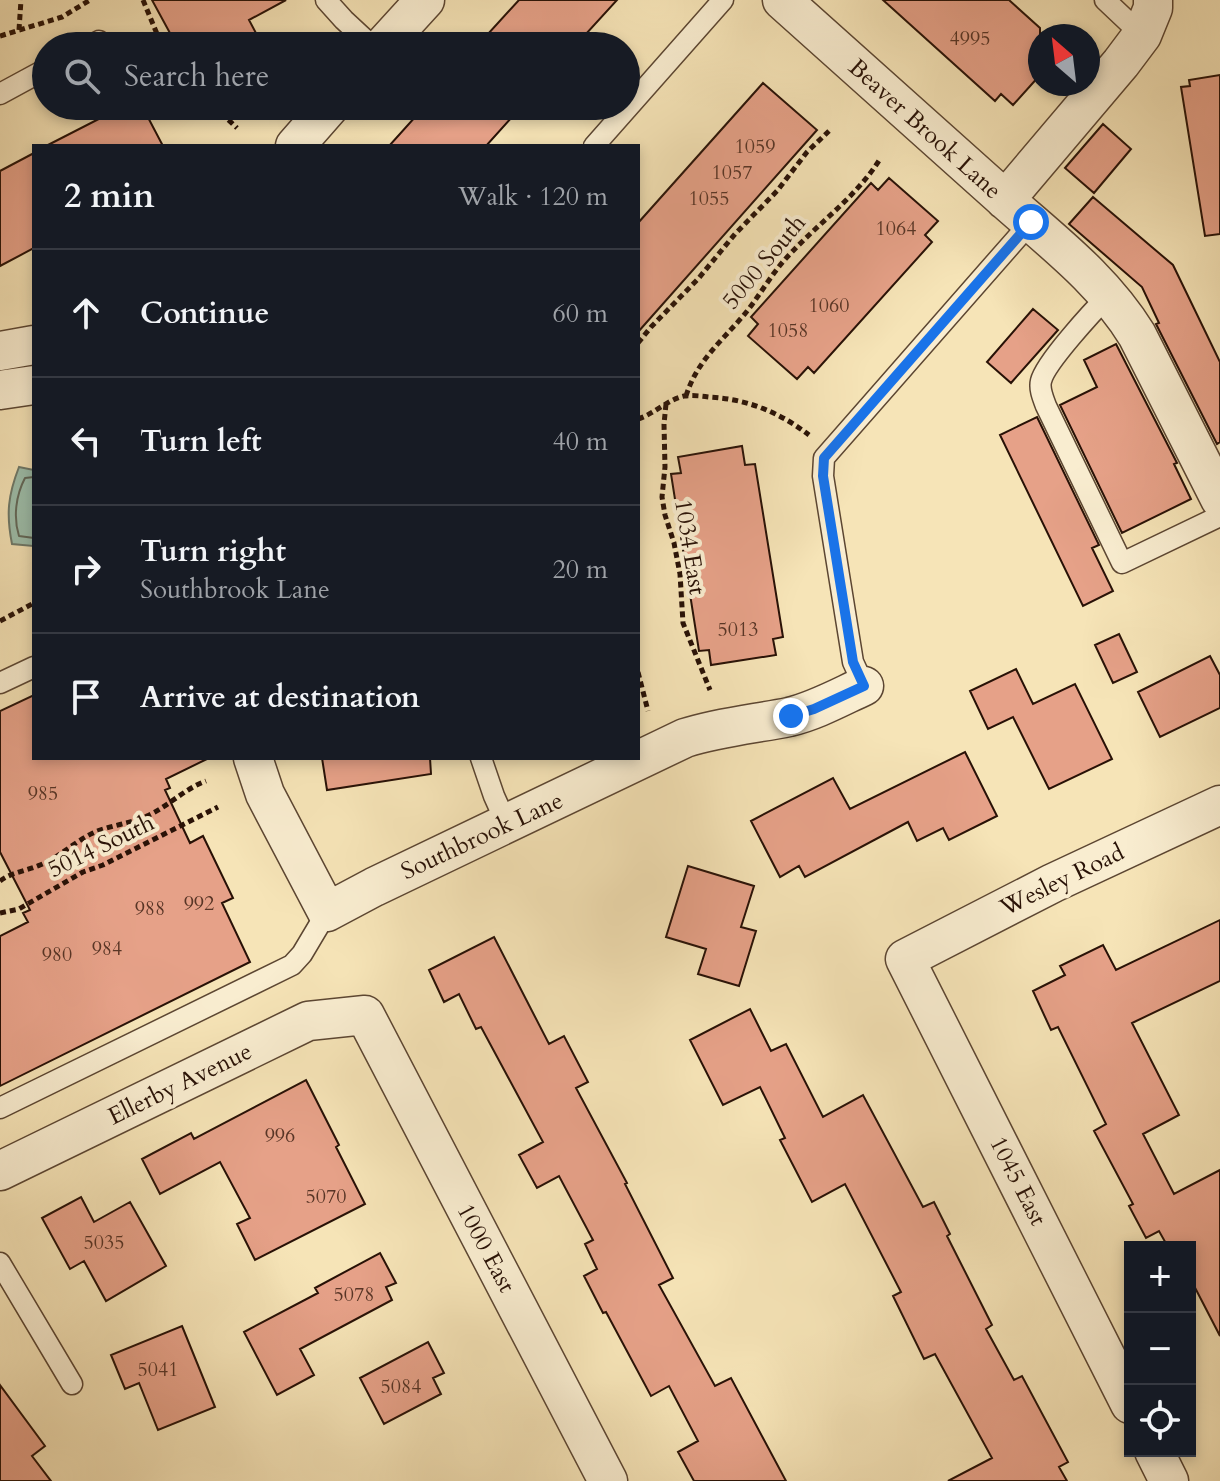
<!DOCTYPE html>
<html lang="en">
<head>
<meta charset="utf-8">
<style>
  :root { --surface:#171b24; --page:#20242c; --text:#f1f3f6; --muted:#9ea1a6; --line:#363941 }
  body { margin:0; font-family:Cardo,serif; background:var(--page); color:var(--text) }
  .controls { position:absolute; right:24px; bottom:24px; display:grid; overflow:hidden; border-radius:0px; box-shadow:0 4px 12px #0003 }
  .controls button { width:72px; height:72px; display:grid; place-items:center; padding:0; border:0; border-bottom:2px solid var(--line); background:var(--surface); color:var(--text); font:40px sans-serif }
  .compass { position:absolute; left:1028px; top:24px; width:72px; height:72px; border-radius:50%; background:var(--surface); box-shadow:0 4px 12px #0003; rotate:332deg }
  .stop { position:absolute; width:24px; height:24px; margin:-18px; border:6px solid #1a73e8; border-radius:50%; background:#fff }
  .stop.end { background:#1a73e8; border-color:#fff; box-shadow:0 2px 8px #0008 }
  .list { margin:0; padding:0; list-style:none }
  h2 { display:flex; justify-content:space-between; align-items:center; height:104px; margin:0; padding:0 32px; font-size:34px }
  h2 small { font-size:26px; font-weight:400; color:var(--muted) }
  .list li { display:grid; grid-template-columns:52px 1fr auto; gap:24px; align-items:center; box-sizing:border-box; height:128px; padding:0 32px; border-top:2px solid var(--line) }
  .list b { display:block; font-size:30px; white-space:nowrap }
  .list p { margin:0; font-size:26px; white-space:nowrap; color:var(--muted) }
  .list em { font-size:26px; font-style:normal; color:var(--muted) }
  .icon { flex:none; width:44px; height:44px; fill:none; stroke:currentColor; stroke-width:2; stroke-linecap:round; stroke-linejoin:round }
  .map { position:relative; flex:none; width:1220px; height:1481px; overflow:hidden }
  .search { position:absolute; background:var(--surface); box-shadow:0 4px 12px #0003; left:32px; top:32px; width:608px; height:88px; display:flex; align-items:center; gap:20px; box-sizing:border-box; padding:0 28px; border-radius:44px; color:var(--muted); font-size:30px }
  .panel { position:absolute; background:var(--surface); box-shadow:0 4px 12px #0003; left:32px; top:144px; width:608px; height:616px; border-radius:0px }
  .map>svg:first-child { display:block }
  .water { fill:#9dbfac; stroke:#6e796a; stroke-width:2 }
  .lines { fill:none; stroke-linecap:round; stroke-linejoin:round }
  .shore { stroke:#626859; stroke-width:2 }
  .building { fill:#e6a188; stroke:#281106; stroke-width:2 }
  .service-casing { stroke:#5c4632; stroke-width:23 }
  .minor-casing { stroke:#5c4632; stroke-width:41 }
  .path { stroke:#281106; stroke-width:5; stroke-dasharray:6 4; stroke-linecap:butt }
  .service { stroke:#f9edd0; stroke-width:20 }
  .minor { stroke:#f9edd0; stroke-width:38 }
  .route { stroke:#1a73e8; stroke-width:10 }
  .labels { text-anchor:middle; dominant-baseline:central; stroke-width:8; stroke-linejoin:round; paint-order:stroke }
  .number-label { font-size:20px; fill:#583526 }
  .street-label { font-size:24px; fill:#281106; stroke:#f9edd0 }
</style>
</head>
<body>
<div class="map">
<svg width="1220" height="1481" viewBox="0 0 1220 1481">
  <rect width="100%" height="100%" fill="#f6e4b7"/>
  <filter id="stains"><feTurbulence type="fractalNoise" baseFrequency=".0025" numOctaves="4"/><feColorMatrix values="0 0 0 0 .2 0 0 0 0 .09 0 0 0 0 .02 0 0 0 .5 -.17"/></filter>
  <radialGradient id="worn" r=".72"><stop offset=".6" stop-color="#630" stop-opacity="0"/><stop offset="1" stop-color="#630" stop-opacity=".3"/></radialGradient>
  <path class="water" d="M19,467l15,3 -1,76 -21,-2c-6,-30 -4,-49 7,-77z"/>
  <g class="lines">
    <path class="shore" d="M34,477l-9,1c-9,17 -12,39 -6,58l15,2"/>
  </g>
  <path class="building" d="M152,0h134l-37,20 8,15 -22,11h-58z
    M519,0h98l-42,46h-98z
    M883,0h126l31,28v47l-27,30 -12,-11 -6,7z
    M1220,75v159l-15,2 -24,-149 9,-1 -1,-6z
    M763,83l54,47 -179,202v-109z
    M124,106h18l21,40h-117z
    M425,106h97l-36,40h-97z
    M1103,124l28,25 -37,44 -29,-25z
    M34,153v95l-34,18v-95z
    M889,178l49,43 -13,14 7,7 -118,131 -6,-6 -11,12 -49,-43 10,-12 -7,-7 120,-134 7,7z
    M1093,197l80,68 47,97v80l-3,2 -61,-120 3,-1 -17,-36 -73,-63z
    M1033,309l25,21 -47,53 -24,-21z
    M1116,344l61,119 -3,1 17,35 -69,34 -62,-128 37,-18 -13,-27z
    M1037,417l62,128 -7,3 21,43 -30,15 -83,-171z
    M742,446l3,19 10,-1 28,173 -10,2 3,16 -65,10 -2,-15 -10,1 -28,-177 10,-1 -3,-16z
    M1119,634l18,38 -24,11 -18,-38z
    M1210,656l10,19v33l-60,29 -22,-45z
    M1016,669l17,35 42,-20 37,75 -63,30 -36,-72 -25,12 -18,-38z
    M34,695v63h175l-43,21 4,9 -5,2 25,53 13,-7 30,62 -11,5 28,59 -250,124v-150l28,-14 -5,-9 7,-3 -30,-58v-141z
    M965,752l32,64 -48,24 -6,-12 -26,13 -9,-19 -103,55 -6,-11 -19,11 -29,-56 82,-43 17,31z
    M322,758h108l1,16 -104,16z
    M688,866l66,20 -13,41 15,4 -17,55 -41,-12 8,-25 -40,-12z
    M1220,920v61l-88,42 47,92 -36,19 31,60 46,-24v166l-30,-58v-31h-22l-9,-16 -13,7 -17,-32 4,-2 -39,-73 12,-7 -48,-97 -7,3 -18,-39 32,-16 -5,-9 43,-21 13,25z
    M494,937l55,107 15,-8 24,46 -12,6 51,95 -2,1 48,94 -14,7 56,101 16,-8 55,103h-92l-16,-29 20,-11 -29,-55 -18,10 -45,-84 -3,1 -19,-37 13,-7 -12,-25 8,-4 -34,-64 -22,12 -18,-33 24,-13 -62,-115 -5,2 -17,-35 -15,8 -15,-32z
    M750,1009l21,42 15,-7 37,73 40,-22 60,112 11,-5 16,32 -3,2 45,89 -6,4 28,51 8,-4 46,86 -9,5 8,14h-119l44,-23 -57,-104 -11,5 -31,-63 8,-4 -56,-108 -33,18 -32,-62 5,-2 -25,-51 -37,18 -33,-65z
    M306,1080l33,65 -3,2 29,57 -110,56 -18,-36 13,-6 -30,-56 -60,32 -18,-35 49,-26 3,6z
    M81,1197l13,25 36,-20 36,64 -60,35 -22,-40 -14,8 -28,-51z
    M380,1253l16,30 -10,4 6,13 -92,49 14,26 -37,20 -33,-63 74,-39 -3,-5z
    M182,1326l33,81 -57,23 -19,-47 -14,6 -14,-34z
    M428,1342l16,31 -11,5 8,16 -57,30 -24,-46z
    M0,1385l45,61 -13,10 19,25h-51z"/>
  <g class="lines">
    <g class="service-casing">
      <path id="service" d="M326,0l18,20 28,26
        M1105,0l37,35
        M90,46l9,-5
        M0,94l46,-25
        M594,146l129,-146
        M1109,295c-15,15 -64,68 -68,86 -2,8 2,17 5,25l76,157 98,-47
        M0,683l34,-16
        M864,686l-11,-24 -30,-186 1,-18 207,-236
        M481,758l13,38 13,29
        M0,1108l292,-143 10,-11 25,-42
        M0,1263l72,121"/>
    </g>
    <g class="minor-casing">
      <path id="minor" d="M782,0c73,66 146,131 219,196 49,44 101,82 136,139l83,164
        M383,46l42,-46
        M295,146l35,-40
        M1005,200l116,-137 21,-28 11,-27v-8
        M0,351l34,-6
        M0,390l34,-5
        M253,758l12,36 62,118 47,-25 311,-149c35,-11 69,-14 104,-21 26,-6 51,-20 75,-31
        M0,1171l308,-150 57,-6 243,466
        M1130,1404l-225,-445 148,-76 167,-78
        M1154,1451l15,30"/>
    </g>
    <path class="path" d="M143,0l19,46
      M19,30l2,-30
      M0,36l62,-19 28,-17
      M214,106l23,22
      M638,343l13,-16 47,-48 37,-45 42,-43 30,-39 22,-21
      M686,396c11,-35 34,-53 57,-80 17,-20 29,-44 48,-63 30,-32 66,-57 89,-94
      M666,404l-2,20 1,43 -3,30 3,18 9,28 6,31 3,49 27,67
      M638,419c16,-5 29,-19 46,-23 8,-1 17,0 25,1 38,2 70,15 100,38
      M0,621l34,-18
      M638,672l10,39
      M0,881c12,-9 26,-10 40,-16 20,-8 34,-23 53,-32 17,-8 37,-9 54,-17 22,-10 37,-27 59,-35
      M0,913l19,-4 64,-37 20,-7 115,-58"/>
    <use href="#service" class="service"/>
    <use href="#minor" class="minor"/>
  </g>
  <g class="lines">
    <path class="route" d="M791,716l23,-7 50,-23 -11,-24 -30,-186 1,-18 207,-236"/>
  </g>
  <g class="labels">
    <g class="number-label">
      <text x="970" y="38">4995</text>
      <text x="755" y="146">1059</text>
      <text x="732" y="172">1057</text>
      <text x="709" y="198">1055</text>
      <text x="896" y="228">1064</text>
      <text x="829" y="305">1060</text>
      <text x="788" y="330">1058</text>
      <text x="738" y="629">5013</text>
      <text x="43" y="793">985</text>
      <text x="199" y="903">992</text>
      <text x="150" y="908">988</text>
      <text x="107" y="948">984</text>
      <text x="57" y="954">980</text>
      <text x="280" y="1135">996</text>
      <text x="326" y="1196">5070</text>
      <text x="104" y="1242">5035</text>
      <text x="354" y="1294">5078</text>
      <text x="158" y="1369">5041</text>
      <text x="401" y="1386">5084</text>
    </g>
    <g class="street-label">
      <text transform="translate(925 129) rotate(42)">Beaver Brook Lane</text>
      <text transform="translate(764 262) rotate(-50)">5000 South</text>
      <text transform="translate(690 547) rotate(81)">1034 East</text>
      <text transform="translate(482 836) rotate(-25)">Southbrook Lane</text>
      <text transform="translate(101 846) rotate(-26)">5014 South</text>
      <text transform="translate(1062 880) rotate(-26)">Wesley Road</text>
      <text transform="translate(180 1084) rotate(-26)">Ellerby Avenue</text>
      <text transform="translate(1018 1181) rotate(63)">1045 East</text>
      <text transform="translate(486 1248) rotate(62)">1000 East</text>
    </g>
  </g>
  <rect width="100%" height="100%" filter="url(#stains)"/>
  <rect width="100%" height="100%" fill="url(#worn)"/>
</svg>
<div class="controls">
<button>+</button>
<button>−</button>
<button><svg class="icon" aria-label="locate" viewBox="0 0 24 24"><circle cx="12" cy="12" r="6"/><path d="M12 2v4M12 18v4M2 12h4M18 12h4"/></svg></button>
</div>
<svg class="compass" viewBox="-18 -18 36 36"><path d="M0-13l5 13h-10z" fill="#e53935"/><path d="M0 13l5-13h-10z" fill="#9ea1a6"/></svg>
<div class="stop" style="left:1031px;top:222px"></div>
<div class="stop end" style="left:791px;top:716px"></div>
<div class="search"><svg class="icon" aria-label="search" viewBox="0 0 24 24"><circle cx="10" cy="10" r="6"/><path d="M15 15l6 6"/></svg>Search here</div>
<section class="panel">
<h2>2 min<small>Walk · 120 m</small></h2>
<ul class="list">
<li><svg class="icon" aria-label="ahead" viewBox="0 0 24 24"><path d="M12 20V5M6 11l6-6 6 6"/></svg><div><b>Continue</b></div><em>60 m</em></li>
<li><svg class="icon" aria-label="left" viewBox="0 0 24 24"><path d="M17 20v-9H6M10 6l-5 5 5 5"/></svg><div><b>Turn left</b></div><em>40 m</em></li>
<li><svg class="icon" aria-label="right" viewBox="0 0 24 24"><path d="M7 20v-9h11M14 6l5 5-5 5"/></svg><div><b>Turn right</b><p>Southbrook Lane</p></div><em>20 m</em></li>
<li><svg class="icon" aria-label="arrive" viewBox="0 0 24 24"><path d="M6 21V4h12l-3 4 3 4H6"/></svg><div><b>Arrive at destination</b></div></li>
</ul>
</section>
</div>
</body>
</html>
